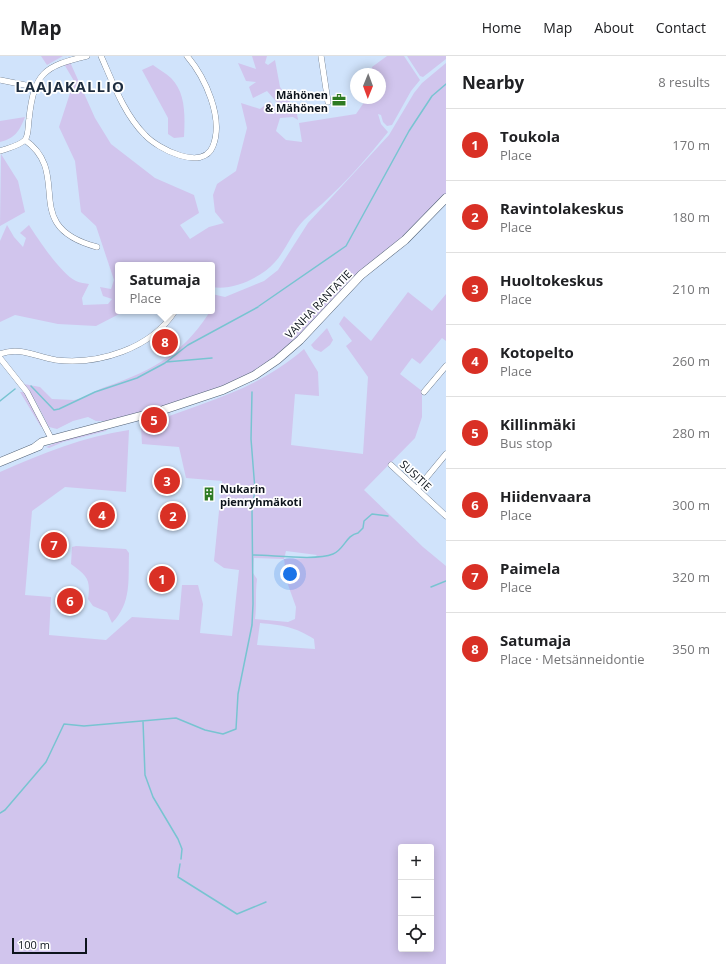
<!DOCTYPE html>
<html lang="en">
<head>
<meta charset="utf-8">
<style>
  :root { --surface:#fff; --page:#f2f2f2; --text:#202124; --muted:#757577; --line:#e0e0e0; --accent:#d93025 }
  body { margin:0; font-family:"Open Sans",sans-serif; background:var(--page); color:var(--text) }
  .controls { position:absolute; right:12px; bottom:12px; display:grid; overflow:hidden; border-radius:4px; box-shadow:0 2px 10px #0003 }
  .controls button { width:36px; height:36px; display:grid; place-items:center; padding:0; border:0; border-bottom:1px solid var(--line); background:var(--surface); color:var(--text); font:20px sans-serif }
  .compass { position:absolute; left:350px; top:12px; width:36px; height:36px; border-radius:50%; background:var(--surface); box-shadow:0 2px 10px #0003; rotate:181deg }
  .scale { position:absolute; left:12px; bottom:10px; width:75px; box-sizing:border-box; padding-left:4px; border:2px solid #0d141c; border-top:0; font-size:11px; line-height:14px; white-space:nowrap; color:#0d141c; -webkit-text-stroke:3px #fff; paint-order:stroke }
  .you { position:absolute; left:290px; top:518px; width:14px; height:14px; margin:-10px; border:3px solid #fff; border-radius:50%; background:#1a73e8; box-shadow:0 0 0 6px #1a73e833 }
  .badge { display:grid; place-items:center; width:26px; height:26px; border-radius:50%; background:var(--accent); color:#fff; font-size:13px; font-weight:700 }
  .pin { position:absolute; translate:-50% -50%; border:2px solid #fff; box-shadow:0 1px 4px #0006 }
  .popup { position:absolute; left:115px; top:206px; width:100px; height:52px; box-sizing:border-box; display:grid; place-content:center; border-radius:4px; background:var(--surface); filter:drop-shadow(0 1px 3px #0005); font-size:13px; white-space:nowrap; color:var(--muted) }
  .popup b { font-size:15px; color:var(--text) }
  .popup::after { content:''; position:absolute; left:50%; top:100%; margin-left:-8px; border:8px solid transparent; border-top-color:var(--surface) }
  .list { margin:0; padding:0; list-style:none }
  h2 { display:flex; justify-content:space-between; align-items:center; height:52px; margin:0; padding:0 16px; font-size:17px }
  h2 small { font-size:13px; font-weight:400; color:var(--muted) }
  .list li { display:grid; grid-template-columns:26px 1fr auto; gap:12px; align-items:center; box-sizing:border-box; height:72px; padding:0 16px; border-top:1px solid var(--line) }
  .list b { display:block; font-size:15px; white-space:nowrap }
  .list p { margin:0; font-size:13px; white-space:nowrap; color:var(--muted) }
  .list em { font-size:13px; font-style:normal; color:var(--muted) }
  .icon { flex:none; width:22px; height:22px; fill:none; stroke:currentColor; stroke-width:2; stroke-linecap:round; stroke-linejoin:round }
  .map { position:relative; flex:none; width:446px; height:908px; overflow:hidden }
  header { display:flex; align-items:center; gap:24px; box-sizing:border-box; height:56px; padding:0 20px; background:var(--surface); border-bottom:1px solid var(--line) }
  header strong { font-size:19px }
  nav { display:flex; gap:22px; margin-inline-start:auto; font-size:14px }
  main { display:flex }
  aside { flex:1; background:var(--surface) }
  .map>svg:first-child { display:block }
  .green { fill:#d1c5ed; fill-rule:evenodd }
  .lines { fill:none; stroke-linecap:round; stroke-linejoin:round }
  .stream { stroke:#78c4d1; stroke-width:1.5 }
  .minor-casing { stroke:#516175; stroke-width:6 }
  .secondary-casing { stroke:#516175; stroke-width:9 }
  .minor { stroke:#fff; stroke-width:5.5 }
  .secondary { stroke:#fff; stroke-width:8 }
  .labels { text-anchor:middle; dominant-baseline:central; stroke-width:3.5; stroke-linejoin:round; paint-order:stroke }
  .poi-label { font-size:11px; font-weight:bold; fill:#0d141c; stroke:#fff; text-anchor:end }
  .street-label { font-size:11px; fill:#0d141c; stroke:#fff }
  .district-label { font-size:15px; font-weight:bold; letter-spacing:1px; fill:#1d2c3e; stroke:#fff }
</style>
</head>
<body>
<header>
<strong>Map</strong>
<nav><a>Home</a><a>Map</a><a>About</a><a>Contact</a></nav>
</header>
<main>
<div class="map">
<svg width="446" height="908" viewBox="0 0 446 908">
  <rect width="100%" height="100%" fill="#d0e3fb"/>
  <path class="green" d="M41,0h22l-16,9z
    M252,0h15l-2,7 3,2 7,-5 5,27 9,12 2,7 5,2 2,12 -5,-3 -13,1 -4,13 10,9 16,2 -3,-19 57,-9 11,-16h13v-24h-9l1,-7 15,-11h17l16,24 -9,11 -19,34 -5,1 -4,-4 -2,-7 -3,-1 3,10 7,8c-20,25 -42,50 -66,72 -6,5 -12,10 -18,16 -12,12 -18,30 -29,42 -14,16 -43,29 -63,25v-22h-94v46h7l-29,15 -38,-2 -43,-9 -15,7v-81l7,-16 7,12 9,10 3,-9 -6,-5 9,-8c9,14 32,49 47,56 4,2 9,2 13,3l-7,14 1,7 25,-1 4,-5 -9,-3 -3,-9 11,2 3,-9 -18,-54 -15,-14 -6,-51 -16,-34 15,-46 -10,-17 6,-2 25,56 16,26 44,34 39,17 5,18 -19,12 10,14 19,-12 15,-4 -9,-11 -2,-17 4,-11 19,-13 11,-43 -6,-25 19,6 10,-8 7,9 3,-4 -13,-15 -14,7 -4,-11 7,-5 -10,-1 -8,-18 18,6z
    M407,0h39v3l-23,18 -3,-1z
    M446,7v131l-24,26 -86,79 -52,52 -31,24 -87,31 -54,15h-16l-8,-4 -15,4 -16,8 -8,-2 -13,-25 -12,-18 16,3 12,12c7,0 15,1 22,1 10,-1 21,-10 31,-13 52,-18 81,-35 109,-82l-2,-1v-10l13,3 39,-16 14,-11 30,-47 81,-88 25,-42 8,-10z
    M153,9c5,4 13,8 18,13 15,15 14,38 13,59l-10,1 -6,-4v-16l-26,-48z
    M25,61c-6,15 -10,21 -25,25v-21z
    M1,98l17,27 7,31 -25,14z
    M408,236l24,19 14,-17v47l-4,-3 -22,26 -8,-6 -12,16 22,17v26l-7,21 -51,52 59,57 23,19v398h-446v-492c43,-19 83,-35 129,-42l-3,62 -61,-5 -33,24 -7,84 26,2 -2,38 57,5 26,-23 47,3 3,-35h16l5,19 -3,29 32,3 7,-66 -15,-2 -10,-7 8,-80 -36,-3 -7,-31 -37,-3 -1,-17c60,-25 112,-34 163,-78l14,23 1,24 -24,-2 -4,51 72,9 5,-77 -22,-31 6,-5 -13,-17 5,-8 27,25zM286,495l31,4 -3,3 -30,1zM254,502l30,1 3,23 9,25 -1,12 -7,3 -33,-3c2,-14 0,-26 2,-40l-4,-6zM260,567c23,2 35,4 54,16l1,10 -58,-4zM401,791h30v102h-30z
    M327,272l6,12 -3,5 -9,7 -7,-3 -3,-4z
    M20,336h4l19,34 -2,1z
    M107,372l-1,3 -43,11 -14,6 -3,-1 17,-7z
    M76,490l50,3 3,4c-1,26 3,50 -17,70l-5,-11 -14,-6 -5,-7c3,-20 -1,-23 -17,-35l1,-17z"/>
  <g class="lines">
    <path class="stream" d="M259,250l87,-60 63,-115 23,-35 14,-12
      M166,306l46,-4
      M31,330l23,24 5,-1 36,-17 42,-14 28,-15 23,-18 70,-38
      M0,345l15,-12
      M253,499c20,0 63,6 80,-1 11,-4 13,-19 25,-21l5,-5 1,-7 8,-7 16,2
      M431,531l15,-6
      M143,665l2,54 8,22 25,42 4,10 -1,10
      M0,757l5,-3 41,-48 18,-38 20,2 92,-8 29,12 18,4 13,-5 2,-35 14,-69 1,-21 -1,-95 3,-19 -4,-51 1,-47
      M180,808l-2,13 59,37 29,-12"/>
    <g class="minor-casing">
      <path id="minor" d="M101,0c12,27 23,58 44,79 13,14 58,37 68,11 11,-28 -8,-69 -26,-90
        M321,0l7,46
        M0,24l35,7
        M25,84c49,35 -7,86 72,107
        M0,95c8,-3 19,-5 25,-11 4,-5 3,-16 4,-21 5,-46 15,-53 58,-63
        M0,298c19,-8 37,3 56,6 42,5 95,-11 119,-49
        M0,302l27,34 25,48
        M424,336l22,-26
        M391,409l55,51
        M417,433l29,-35"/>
    </g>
    <g class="secondary-casing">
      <path id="secondary" d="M34,392l8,-6 121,-32 60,-20 32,-15 22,-15 23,-20 61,-65 44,-35 41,-42
        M0,406l39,-16"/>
    </g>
    <use href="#minor" class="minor"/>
    <use href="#secondary" class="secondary"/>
  </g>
  <defs>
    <g id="office-bare" transform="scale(1.08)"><path d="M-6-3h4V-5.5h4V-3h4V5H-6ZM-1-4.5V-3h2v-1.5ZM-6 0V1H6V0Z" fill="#2c7a22" stroke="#fff" stroke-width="2.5" paint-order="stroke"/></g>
    <g id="building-bare" transform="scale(1.08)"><path d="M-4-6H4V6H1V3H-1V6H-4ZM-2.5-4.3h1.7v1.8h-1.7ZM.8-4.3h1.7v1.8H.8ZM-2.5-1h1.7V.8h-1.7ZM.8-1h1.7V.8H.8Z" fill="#2c7a22" stroke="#fff" stroke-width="2.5" paint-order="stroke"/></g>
  </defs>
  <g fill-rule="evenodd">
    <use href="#office-bare" x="339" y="44"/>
    <use href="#building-bare" x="209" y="438"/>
  </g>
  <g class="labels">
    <g class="poi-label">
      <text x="328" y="38">Mähönen<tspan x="328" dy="13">&amp; Mähönen</tspan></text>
      <text x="220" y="432" text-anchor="start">Nukarin<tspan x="220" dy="13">pienryhmäkoti</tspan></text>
    </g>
    <g class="street-label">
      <text transform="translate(318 248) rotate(-46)">VANHA RANTATIE</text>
      <text transform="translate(416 419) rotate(43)">SUSITIE</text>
    </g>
    <g class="district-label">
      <text x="70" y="30">LAAJAKALLIO</text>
    </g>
  </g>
</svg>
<div class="controls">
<button>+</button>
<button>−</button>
<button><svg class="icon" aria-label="locate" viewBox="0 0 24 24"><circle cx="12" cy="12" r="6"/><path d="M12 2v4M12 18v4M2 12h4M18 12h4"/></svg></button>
</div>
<svg class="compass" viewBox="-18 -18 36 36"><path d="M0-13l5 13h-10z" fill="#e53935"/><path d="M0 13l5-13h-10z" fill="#757577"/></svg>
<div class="scale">100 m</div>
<div class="you"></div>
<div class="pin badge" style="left:162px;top:523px">1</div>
<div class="pin badge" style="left:173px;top:460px">2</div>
<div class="pin badge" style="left:167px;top:425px">3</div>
<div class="pin badge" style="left:102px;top:459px">4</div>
<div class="pin badge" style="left:154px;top:364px">5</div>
<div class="pin badge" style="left:70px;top:545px">6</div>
<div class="pin badge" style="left:54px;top:489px">7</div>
<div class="pin badge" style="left:165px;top:286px">8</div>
<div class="popup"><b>Satumaja</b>Place</div>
</div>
<aside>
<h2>Nearby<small>8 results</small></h2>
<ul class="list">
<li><span class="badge">1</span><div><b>Toukola</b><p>Place</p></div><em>170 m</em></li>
<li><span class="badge">2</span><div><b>Ravintolakeskus</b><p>Place</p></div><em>180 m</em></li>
<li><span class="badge">3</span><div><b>Huoltokeskus</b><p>Place</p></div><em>210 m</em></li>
<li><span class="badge">4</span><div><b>Kotopelto</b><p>Place</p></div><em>260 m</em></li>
<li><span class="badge">5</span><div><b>Killinmäki</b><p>Bus stop</p></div><em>280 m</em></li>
<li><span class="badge">6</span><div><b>Hiidenvaara</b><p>Place</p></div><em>300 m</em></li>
<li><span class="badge">7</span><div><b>Paimela</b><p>Place</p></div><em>320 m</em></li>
<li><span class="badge">8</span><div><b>Satumaja</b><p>Place · Metsänneidontie</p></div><em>350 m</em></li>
</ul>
</aside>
</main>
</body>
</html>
